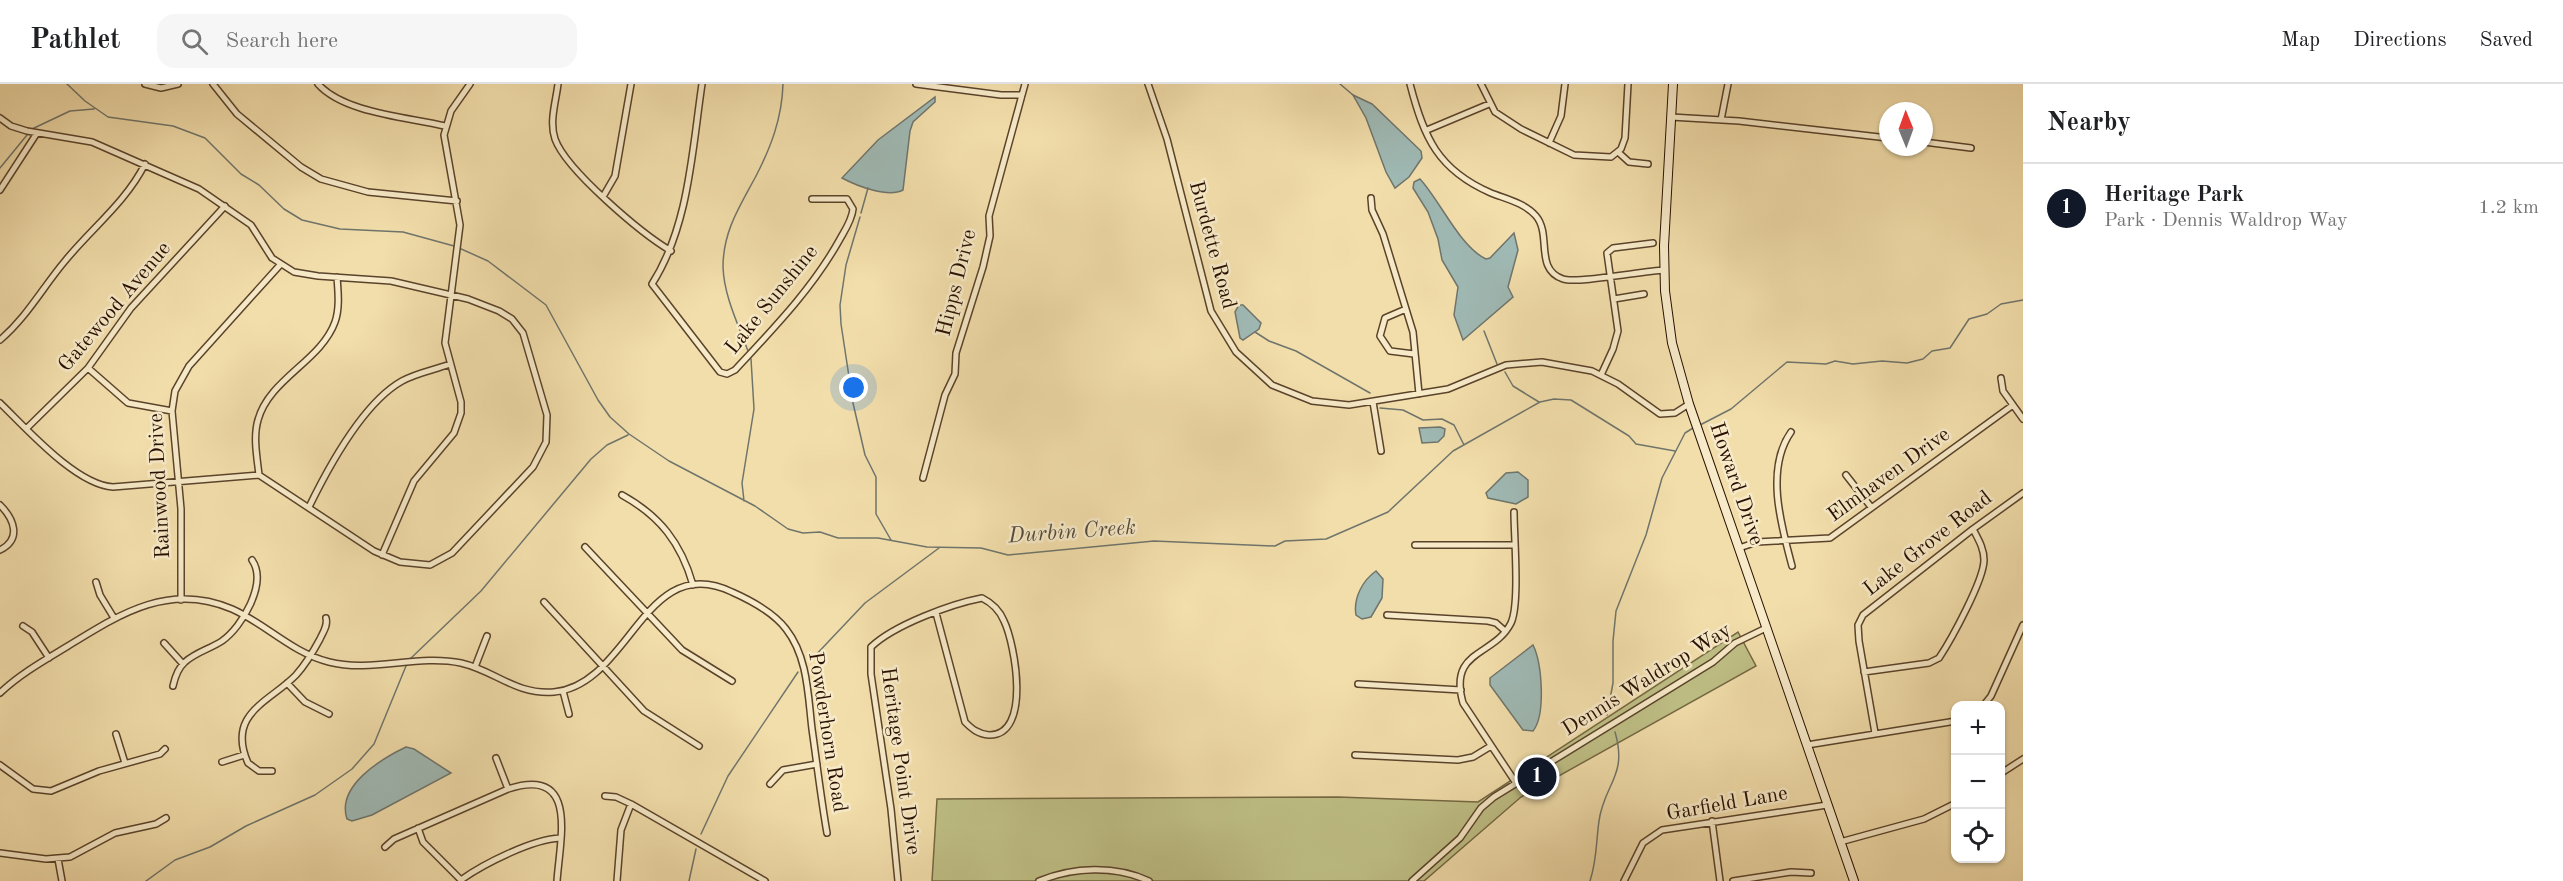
<!DOCTYPE html>
<html lang="en">
<head>
<meta charset="utf-8">
<style>
  :root { --surface:#fff; --page:#f6f6f6; --text:#202124; --muted:#757577; --line:#e0e0e0; --accent:#111827 }
  body { margin:0; font-family:"Old Standard TT",serif; background:var(--page); color:var(--text) }
  .controls { position:absolute; right:18px; bottom:18px; display:grid; overflow:hidden; border-radius:12px; box-shadow:0 2px 4px #0004 }
  .controls button { width:54px; height:54px; display:grid; place-items:center; padding:0; border:0; border-bottom:2px solid var(--line); background:var(--surface); color:var(--text); font:30px sans-serif }
  .compass { position:absolute; left:1879px; top:18px; width:54px; height:54px; border-radius:50%; background:var(--surface); box-shadow:0 2px 4px #0004; rotate:359deg }
  .you { position:absolute; left:854px; top:304px; width:21px; height:21px; margin:-15px; border:4px solid #fff; border-radius:50%; background:#1a73e8; box-shadow:0 0 0 9px #1a73e833 }
  .badge { display:grid; place-items:center; width:39px; height:39px; border-radius:50%; background:var(--accent); color:#fff; font-size:20px; font-weight:700 }
  .pin { position:absolute; translate:-50% -50%; border:3px solid #fff; box-shadow:0 2px 6px #0006 }
  .list { margin:0; padding:0; list-style:none }
  h2 { display:flex; justify-content:space-between; align-items:center; height:78px; margin:0; padding:0 24px; font-size:26px }
  h2 small { font-size:20px; font-weight:400; color:var(--muted) }
  .list li { display:grid; grid-template-columns:39px 1fr auto; gap:18px; align-items:center; box-sizing:border-box; height:90px; padding:0 24px; border-top:2px solid var(--line) }
  .list b { display:block; font-size:22px; white-space:nowrap }
  .list p { margin:0; font-size:20px; white-space:nowrap; color:var(--muted) }
  .list em { font-size:20px; font-style:normal; color:var(--muted) }
  .icon { flex:none; width:33px; height:33px; fill:none; stroke:currentColor; stroke-width:2; stroke-linecap:round; stroke-linejoin:round }
  .map { position:relative; flex:none; width:2023px; height:797px; overflow:hidden }
  header { display:flex; align-items:center; gap:36px; box-sizing:border-box; height:84px; padding:0 30px; background:var(--surface); border-bottom:2px solid var(--line) }
  header strong { font-size:28px }
  nav { display:flex; gap:33px; margin-inline-start:auto; font-size:21px }
  .search { width:420px; height:54px; background:var(--page); display:flex; align-items:center; gap:15px; box-sizing:border-box; padding:0 21px; border-radius:18px; color:var(--muted); font-size:22px }
  main { display:flex }
  aside { flex:1; background:var(--surface) }
  .map>svg:first-child { display:block }
  .green { fill:#bfc086; stroke:#746843; stroke-width:1.5 }
  .water { fill:#9fb9b4; stroke:#6f756c; stroke-width:1.5 }
  .lines { fill:none; stroke-linecap:round; stroke-linejoin:round }
  .stream { stroke:#6f756c; stroke-width:1.5 }
  .street-casing { stroke:#5a432b; stroke-width:8 }
  .secondary-casing { stroke:#280f00; stroke-width:10 }
  .street { stroke:#f7eac8; stroke-width:5 }
  .secondary { stroke:#f7eac8; stroke-width:8 }
  .labels { text-anchor:middle; dominant-baseline:central; stroke-width:5; stroke-linejoin:round; paint-order:stroke }
  .street-label { font-size:21px; fill:#280f00; stroke:#f7eac8 }
  .water-label { font-size:22px; font-style:italic; fill:#524a3f; stroke:#f7eac8 }
</style>
</head>
<body>
<header>
<strong>Pathlet</strong>
<div class="search"><svg class="icon" aria-label="search" viewBox="0 0 24 24"><circle cx="10" cy="10" r="6"/><path d="M15 15l6 6"/></svg>Search here</div>
<nav><a>Map</a><a>Directions</a><a>Saved</a></nav>
</header>
<main>
<div class="map">
<svg width="2023" height="797" viewBox="0 0 2023 797">
  <rect width="100%" height="100%" fill="#f2deab"/>
  <filter id="stains"><feTurbulence type="fractalNoise" baseFrequency=".00333" numOctaves="4"/><feColorMatrix values="0 0 0 0 .2 0 0 0 0 .09 0 0 0 0 .02 0 0 0 .5 -.17"/></filter>
  <radialGradient id="worn" r=".72"><stop offset=".6" stop-color="#630" stop-opacity="0"/><stop offset="1" stop-color="#630" stop-opacity=".3"/></radialGradient>
  <path class="green" d="M1738,548l18,34 -235,131 -97,84h-492l5,-82 401,-2 140,5z"/>
  <path class="water" d="M1353,11l19,9 49,47 1,7 -13,19 -14,11 -9,-16 -20,-54z
    M935,13v5l-22,20 -3,9 -7,59c-15,8 -46,-4 -61,-12l36,-38z
    M1420,95c21,23 40,68 66,80l4,-1 24,-25 4,17 -10,37 5,10 -50,43 -9,-25 4,-28 -16,-27 -4,-21 -10,-27 -15,-24 1,-6z
    M1239,221h4l18,18 -2,6 -16,11 -3,-2 -5,-26z
    M1440,343l5,2 -1,7 -6,6 -16,1 -3,-15z
    M1518,388l10,8v17l-12,7 -28,-6 -2,-5 20,-20z
    M1376,487l7,8 -1,19 -11,19 -9,2 -6,-4c-3,-17 7,-35 20,-44z
    M1533,561c9,18 13,70 0,86l-10,-1 -33,-45v-7z
    M406,663l8,2 37,24 -79,42 -20,6 -5,-2c-11,-33 34,-60 59,-72z"/>
  <g class="lines">
    <path class="stream" d="M67,0l18,17 23,16 65,9 32,12 36,36 18,11 25,24 18,11 38,9 63,3 51,14
      M1340,0l13,11
      M32,45l38,-18 24,-2
      M0,84l27,-33
      M861,129l7,-25
      M860,133l-14,48 -6,40 1,19 12,79 12,52 11,22v37l15,26
      M459,164l29,13 58,44 52,95 12,17 19,17 40,27 86,45 33,23 15,4 17,-1 18,6h40l49,9 54,1 27,7 146,-14 121,5 10,-5 41,-2 62,-27 65,-61 87,-49 14,-3 17,1 58,36 7,8 39,7
      M1484,247l13,33
      M1255,248l14,9 27,10 74,42
      M748,267c-10,-27 -24,-55 -25,-84 0,-36 17,-61 33,-91 15,-29 26,-58 27,-92
      M1505,288l8,14 26,16
      M1380,324l23,2 20,10 19,-1 12,6 10,20
      M1700,341l31,-16 56,-47 39,2 9,-3 18,3 29,-3 25,2 16,-4 9,-8 18,-3 19,-29 18,-5 14,-10 22,-4
      M744,417l-2,-18 12,-74 -3,-50
      M410,575l71,-68 110,-132 16,-14 21,-10
      M811,576l54,-57 74,-55
      M1607,631l6,-32v-42l3,-30 30,-76 16,-57 23,-45 8,-5
      M701,750l27,-58 70,-104
      M146,797l29,-21 35,-13 36,-21 69,-31 37,-26 22,-25 32,-78
      M689,797l7,-32
      M1590,797c7,-21 6,-39 9,-60 5,-37 29,-45 16,-89"/>
    <g class="street-casing">
      <path id="street" d="M145,0l16,4 17,-4
        M213,0l24,30 64,53 20,12 47,13 89,9
        M318,0c26,29 89,33 127,42
        M558,0c-2,17 -9,38 -3,55 11,31 87,95 116,112
        M702,0c-10,67 -13,142 -50,200l68,88 7,2 8,-4c38,-41 78,-82 105,-131 5,-9 12,-19 13,-30l-6,-10h-35
        M916,0l85,11h21
        M1148,0l19,55 44,172 25,41 36,33 40,16 37,4 99,-16 58,-24 36,-3 50,9 26,13 42,30 15,-1 14,-9
        M1410,0c14,54 28,86 81,109 15,6 34,10 45,23 16,19 -2,53 27,63 13,5 80,-8 101,-9
        M1481,0l14,28 26,17 53,26 37,2 10,-8 4,-11 3,-54
        M1671,33l68,4 149,17
        M0,34l11,8 16,5 65,11 107,47 52,36 21,33 22,14 24,4 73,5 77,18 31,12 13,8 11,14 24,82 -1,27 -13,25 -81,86 -22,12 -30,-3 -26,-11 -115,-76 -146,12c-37,-2 -87,-59 -113,-84
        M1721,36l7,-36
        M1427,46l62,-26
        M1924,58l47,6
        M1549,59l12,-27 4,-32
        M1618,68l11,10 19,2
        M0,106l37,-57
        M604,111l11,-19 16,-92
        M1371,114l1,12 11,24 30,98 6,62
        M1614,215l30,-5
        M1406,225l-21,9 -5,18 10,15 24,3
        M0,256c27,-23 43,-53 65,-79 26,-32 61,-59 80,-97
        M88,284l40,35 44,8
        M1601,291l12,-26 5,-18 -11,-78 6,-5 40,-5
        M2001,294l2,13 20,28
        M1373,318l8,49
        M27,344l61,-60 43,-60 94,-102
        M1791,348c-26,37 -10,93 1,134
        M259,391c-2,-18 -6,-38 -1,-55 11,-41 63,-59 77,-98 5,-14 3,-31 2,-45
        M1846,391l25,32
        M923,394l22,-83 10,-21 1,-21 27,-86 7,-31 -1,-20 36,-132
        M622,411c38,21 59,48 71,90
        M0,421c14,14 22,34 0,45
        M309,423c19,-39 54,-104 93,-126 14,-8 32,-11 48,-17
        M1514,428c0,24 6,92 -3,111 -17,34 -63,26 -48,80l53,80
        M1415,461h99
        M585,463l97,103 50,31
        M1739,464l18,-6 73,-4 183,-133
        M382,471l32,-74 40,-48 7,-20v-11l-16,-59 15,-118 -16,-90 7,-24 19,-27
        M96,498l4,13 14,23
        M181,516v-91l-9,-98 3,-20 14,-25 91,-101
        M544,518l100,109 55,35
        M1387,531l101,6 8,2 9,8
        M23,542l9,6 17,26
        M164,559l19,21
        M475,583l12,-31
        M1864,588l65,-9 10,-5c12,-18 45,-78 45,-98 0,-12 -6,-21 -11,-31
        M287,599l18,19 24,12
        M1358,600l103,6
        M173,602c2,-9 5,-18 12,-24 11,-10 25,-13 37,-21 20,-14 46,-58 30,-81
        M563,607l6,23
        M0,609c20,-19 45,-33 68,-47 52,-32 101,-64 164,-37 34,15 60,44 97,53 43,11 88,-8 132,1 35,8 54,32 93,29 76,-7 90,-142 178,-100 18,8 42,21 54,37 22,28 22,67 26,100 5,35 9,70 15,104
        M1983,622l8,-10 32,-71
        M1875,649l-16,-92 -1,-16 5,-10 110,-86 50,-36
        M116,650l9,29
        M1807,661l149,-24
        M1355,671l103,5 15,-3 18,-11
        M496,674l12,31
        M222,678l22,-7
        M0,681l33,24 18,2 48,-20 61,-17 5,-5
        M272,687h-13l-11,-8c-22,-50 22,-61 48,-88 10,-11 17,-23 24,-36 3,-7 8,-13 6,-21
        M2000,690l23,-15
        M770,700l13,-14 34,-6
        M605,712l11,1 15,7 134,77
        M1712,737l8,60
        M418,744l5,14 39,39
        M1840,758l84,-23 32,-16
        M385,763l9,-8 114,-50c71,-23 52,49 49,92
        M0,769l46,6 24,-2 45,-24 41,-9 10,-6
        M58,775l4,22
        M461,796c22,-16 72,-41 99,-42
        M617,797l4,-51 10,-26
        M898,797l-7,-72 -20,-135v-27c23,-22 80,-43 111,-49 10,5 18,13 22,23 11,23 28,115 -15,114 -11,-1 -17,-6 -24,-13l-29,-109
        M1039,797c34,-14 76,-16 110,0
        M1412,797l48,-43 21,-30 13,-11 219,-135 22,-19 31,-15
        M1624,797l19,-38 19,-13 165,-25
        M1733,797l58,-9 20,1"/>
    </g>
    <g class="secondary-casing">
      <path id="secondary" d="M1673,0l-9,162 1,45 7,52 17,61 165,477"/>
    </g>
    <use href="#street" class="street"/>
    <use href="#secondary" class="secondary"/>
  </g>
  <g class="labels">
    <g class="street-label">
      <text transform="translate(1212 161) rotate(75)">Burdette Road</text>
      <text transform="translate(957 199) rotate(-76)">Hipps Drive</text>
      <text transform="translate(772 216) rotate(-51)">Lake Sunshine</text>
      <text transform="translate(115 223) rotate(-50)">Gatewood Avenue</text>
      <text transform="translate(1889 391) rotate(-36)">Elmhaven Drive</text>
      <text transform="translate(1736 400) rotate(71)">Howard Drive</text>
      <text transform="translate(160 402) rotate(-93)">Rainwood Drive</text>
      <text transform="translate(1928 460) rotate(-38)">Lake Grove Road</text>
      <text transform="translate(1647 596) rotate(-32)">Dennis Waldrop Way</text>
      <text transform="translate(827 648) rotate(81)">Powderhorn Road</text>
      <text transform="translate(900 677) rotate(82)">Heritage Point Drive</text>
      <text transform="translate(1727 720) rotate(-10)">Garfield Lane</text>
    </g>
    <g class="water-label">
      <text transform="translate(1072 448) rotate(-4)">Durbin Creek</text>
    </g>
  </g>
  <rect width="100%" height="100%" filter="url(#stains)"/>
  <rect width="100%" height="100%" fill="url(#worn)"/>
</svg>
<div class="controls">
<button>+</button>
<button>−</button>
<button><svg class="icon" aria-label="locate" viewBox="0 0 24 24"><circle cx="12" cy="12" r="6"/><path d="M12 2v4M12 18v4M2 12h4M18 12h4"/></svg></button>
</div>
<svg class="compass" viewBox="-18 -18 36 36"><path d="M0-13l5 13h-10z" fill="#e53935"/><path d="M0 13l5-13h-10z" fill="#757577"/></svg>
<div class="you"></div>
<div class="pin badge" style="left:1537px;top:693px">1</div>
</div>
<aside>
<h2>Nearby<small></small></h2>
<ul class="list">
<li><span class="badge">1</span><div><b>Heritage Park</b><p>Park · Dennis Waldrop Way</p></div><em>1.2 km</em></li>
</ul>
</aside>
</main>
</body>
</html>
